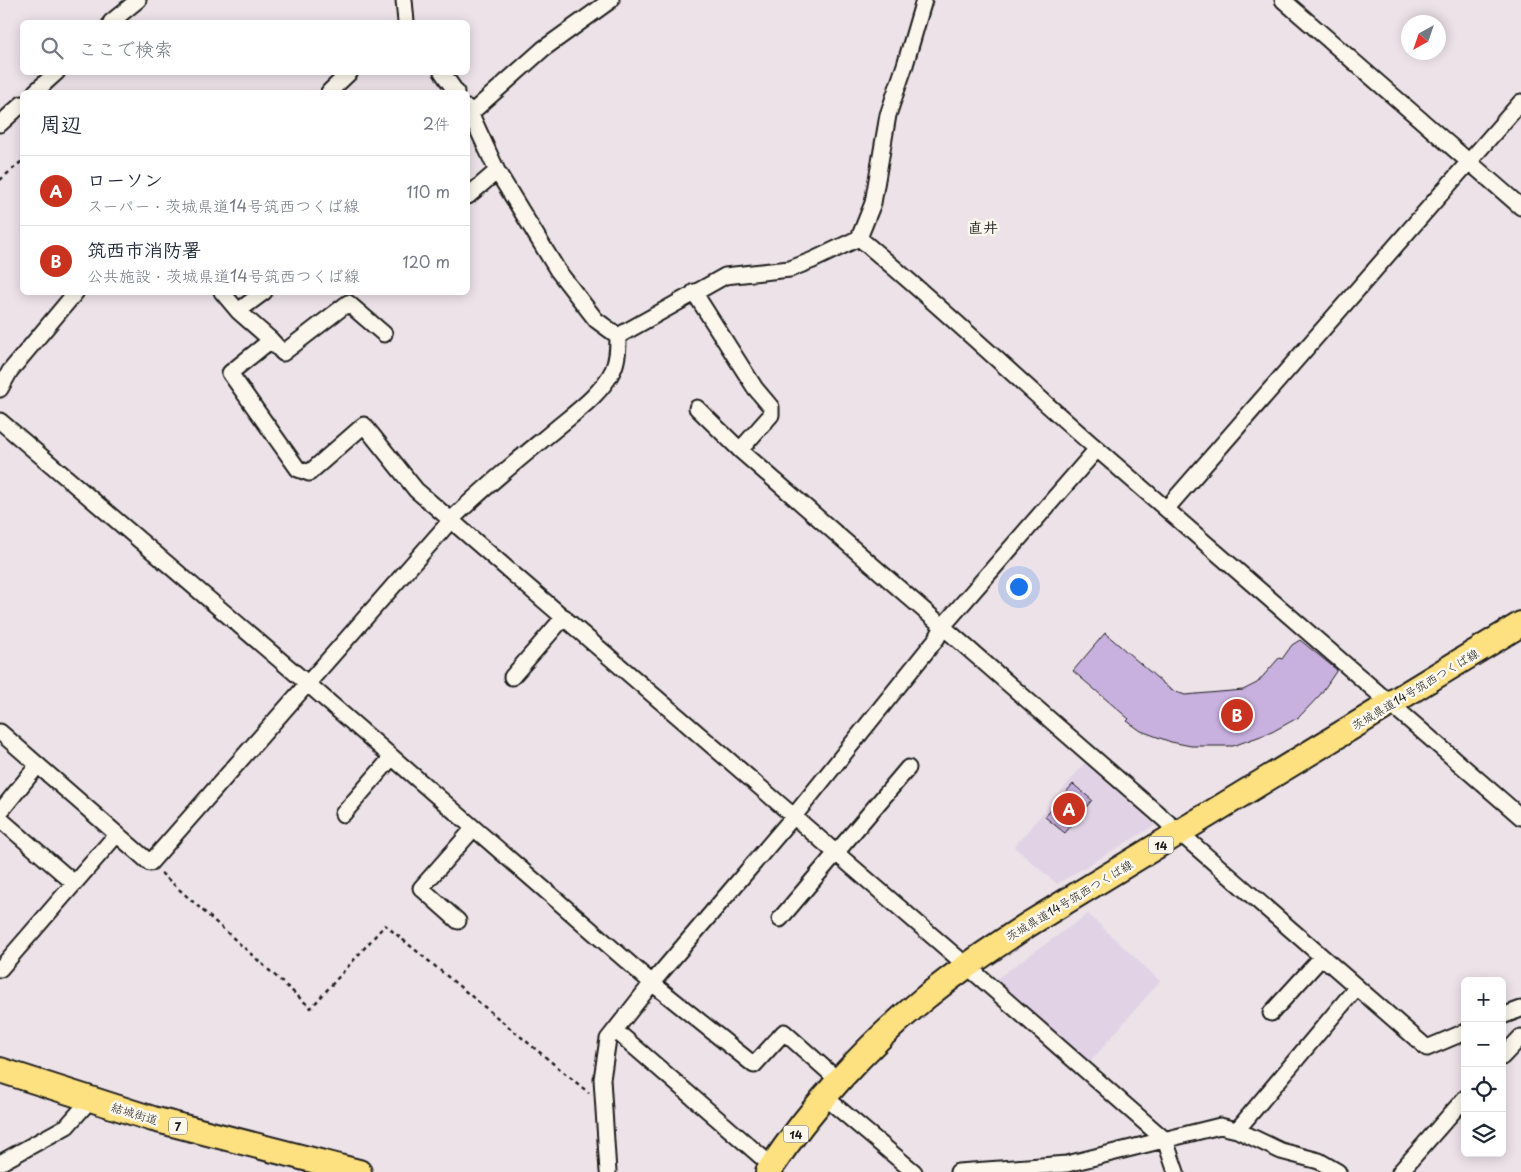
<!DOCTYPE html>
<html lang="ja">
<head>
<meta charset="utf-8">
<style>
  :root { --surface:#fff; --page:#f2f2f3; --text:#1f2937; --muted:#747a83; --line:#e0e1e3; --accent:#c8321e }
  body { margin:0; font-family:"Playpen Sans","Klee One",sans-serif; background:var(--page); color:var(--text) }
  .controls { position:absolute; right:15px; bottom:15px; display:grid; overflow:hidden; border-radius:8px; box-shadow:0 2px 12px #0003 }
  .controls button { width:45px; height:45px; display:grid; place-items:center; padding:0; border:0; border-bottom:1px solid var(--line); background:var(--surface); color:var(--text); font:25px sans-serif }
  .compass { position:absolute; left:1401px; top:15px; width:45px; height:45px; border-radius:50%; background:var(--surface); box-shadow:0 2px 12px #0003; rotate:220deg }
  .you { position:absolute; left:1018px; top:586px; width:18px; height:18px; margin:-12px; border:4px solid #fff; border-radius:50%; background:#1a73e8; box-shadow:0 0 0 8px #1a73e833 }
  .badge { display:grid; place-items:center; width:32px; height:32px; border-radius:50%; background:var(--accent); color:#fff; font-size:16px; font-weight:700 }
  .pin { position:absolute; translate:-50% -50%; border:2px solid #fff; box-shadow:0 1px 5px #0006 }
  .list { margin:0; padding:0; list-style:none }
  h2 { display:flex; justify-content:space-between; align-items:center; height:65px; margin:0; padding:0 20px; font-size:21px }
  h2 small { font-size:16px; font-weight:400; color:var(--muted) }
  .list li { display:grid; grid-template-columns:32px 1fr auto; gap:15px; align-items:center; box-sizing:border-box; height:70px; padding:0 20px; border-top:1px solid var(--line) }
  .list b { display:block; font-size:19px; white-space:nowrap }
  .list p { margin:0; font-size:16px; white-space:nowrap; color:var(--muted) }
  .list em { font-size:16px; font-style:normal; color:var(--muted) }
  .icon { flex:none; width:28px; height:28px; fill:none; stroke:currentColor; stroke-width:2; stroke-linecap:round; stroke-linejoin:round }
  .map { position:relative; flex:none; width:1521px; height:1172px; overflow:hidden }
  .search { position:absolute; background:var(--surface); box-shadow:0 2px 12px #0003; left:20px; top:20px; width:450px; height:55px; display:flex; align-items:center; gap:12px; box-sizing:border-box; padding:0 18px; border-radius:8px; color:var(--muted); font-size:19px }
  .panel { position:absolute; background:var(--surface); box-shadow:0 2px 12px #0003; left:20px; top:90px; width:450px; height:205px; border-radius:8px }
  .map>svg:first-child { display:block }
  .built { fill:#e1d3e5 }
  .building { fill:#c8b0df; stroke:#1c1c1c }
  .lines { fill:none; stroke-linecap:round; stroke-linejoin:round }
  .street-casing { stroke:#1c1c1c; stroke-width:19 }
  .primary-casing { stroke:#1c1c1c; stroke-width:28 }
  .path { stroke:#1c1c1c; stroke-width:2.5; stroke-dasharray:4 4; stroke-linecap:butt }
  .street { stroke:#fbf7ec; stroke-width:15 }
  .primary { stroke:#fde080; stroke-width:24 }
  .labels { text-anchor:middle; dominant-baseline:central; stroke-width:5; stroke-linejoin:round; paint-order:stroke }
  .shield { fill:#fbf7ec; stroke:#5f5e5a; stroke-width:1 }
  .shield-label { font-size:11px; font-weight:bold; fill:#1c1c1c }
  .street-label { font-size:12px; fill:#1c1c1c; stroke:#fbf7ec }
  .quarter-label { font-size:15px; font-weight:bold; fill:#1c1c1c; stroke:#fbf7ec }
</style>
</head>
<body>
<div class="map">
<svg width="1521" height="1172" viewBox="0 0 1521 1172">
  <rect width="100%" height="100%" fill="#ece2e8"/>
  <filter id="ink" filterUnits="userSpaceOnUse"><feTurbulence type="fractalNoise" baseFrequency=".02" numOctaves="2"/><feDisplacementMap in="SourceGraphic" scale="10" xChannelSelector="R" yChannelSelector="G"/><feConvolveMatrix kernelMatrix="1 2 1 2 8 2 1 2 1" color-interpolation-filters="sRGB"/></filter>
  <g filter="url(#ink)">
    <path class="built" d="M1085,763l70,62 -98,59 -43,-37z
      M1088,914l72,67 -70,81 -97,-81z"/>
    <path class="building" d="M1105,633l66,57 14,5 58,-5 14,-7 22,-25 3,1 10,-14 8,-5 37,30 -17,25 -21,22 -27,15 -39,14h-42l-20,-4 -30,-11 -14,-10 2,-2 -56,-48z
      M1073,784l19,16 -27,33 -20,-16z"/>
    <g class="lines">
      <g class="street-casing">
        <path id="street" d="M404,0l2,22
          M1283,0l238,207
          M111,22l27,-22
          M442,72l14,20
          M35,92l22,-20
          M329,92l21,-20
          M468,108l29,63 61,100 38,49 22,16
          M471,113l72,-64 68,-49
          M0,124l22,-20
          M468,196l29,-25
          M859,238c81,67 158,141 238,211 141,123 283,245 424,368
          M222,292l16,19 33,29 12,13 65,-50 36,31
          M694,292l61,96 16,19v8l-31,35
          M238,311l26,-19
          M618,336l107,-60 65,-7 23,-9 46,-22 14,-35 15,-88 17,-50 19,-65
          M271,340l-41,33 68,96 11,4 55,-48 52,65 551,476 198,174 11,32
          M0,389l10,-18 66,-79
          M697,408l43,42 687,598 38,-16
          M0,421l308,263 344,299 102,82 30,-33 55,49
          M1167,508l354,-406
          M512,677l52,-60
          M0,732l150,131 302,-344c31,-31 66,-59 100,-87 21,-18 49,-37 61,-62 5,-11 5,-23 5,-34
          M0,812l38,-47
          M343,814l49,-57
          M0,819l74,64
          M780,919l128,-151
          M458,921l-37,-33 53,-60
          M0,969l117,-135
          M1271,1013l51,-56
          M1502,1016l19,-7
          M615,1030l157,136
          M1502,1057l19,-20
          M825,1097l89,75
          M1237,1130l120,-143
          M0,1163l67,-37 23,-26
          M608,1172l-6,-93 6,-40 44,-56 142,-167 143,-178 6,-12 154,-177
          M958,1172l109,-8 153,-38 17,4 44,21 38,10 19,11
          M1400,1172l65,-74"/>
      </g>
      <g class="primary-casing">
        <path id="primary" d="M0,1070l153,49 206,53
          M768,1172c42,-64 99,-127 158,-175 33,-27 68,-50 103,-73l492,-300"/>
      </g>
      <path class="path" d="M0,180l22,-19
        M161,873l150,135 74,-83 204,168"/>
      <use href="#street" class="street"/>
      <use href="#primary" class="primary"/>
    </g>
  </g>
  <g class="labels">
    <g class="shield">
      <rect x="1148.5" y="836.5" width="25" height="17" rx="4"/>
      <rect x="169" y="1117.5" width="18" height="17" rx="4"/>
      <rect x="783.5" y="1125.5" width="25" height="17" rx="4"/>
    </g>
    <g class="shield-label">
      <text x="1161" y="845">14</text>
      <text x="178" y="1126">7</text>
      <text x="796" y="1134">14</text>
    </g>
    <g class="street-label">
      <text transform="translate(1415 689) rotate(-31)">茨城県道14号筑西つくば線</text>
      <text transform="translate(1069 900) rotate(-31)">茨城県道14号筑西つくば線</text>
      <text transform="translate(135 1113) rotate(17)">結城街道</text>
    </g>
    <g class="quarter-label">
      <text x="983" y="226">直井</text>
    </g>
  </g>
</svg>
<div class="controls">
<button>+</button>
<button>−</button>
<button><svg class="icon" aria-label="locate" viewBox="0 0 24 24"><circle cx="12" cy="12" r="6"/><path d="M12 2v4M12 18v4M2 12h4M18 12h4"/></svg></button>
<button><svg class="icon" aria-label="layers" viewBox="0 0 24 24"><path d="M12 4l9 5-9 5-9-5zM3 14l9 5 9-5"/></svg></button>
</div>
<svg class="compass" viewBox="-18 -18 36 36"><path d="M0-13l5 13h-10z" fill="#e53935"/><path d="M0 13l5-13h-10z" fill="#747a83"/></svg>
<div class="you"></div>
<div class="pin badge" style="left:1069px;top:809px">A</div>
<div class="pin badge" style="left:1237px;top:715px">B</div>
<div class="search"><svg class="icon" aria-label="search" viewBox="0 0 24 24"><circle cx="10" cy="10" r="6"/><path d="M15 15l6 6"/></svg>ここで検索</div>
<section class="panel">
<h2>周辺<small>2件</small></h2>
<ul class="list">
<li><span class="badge">A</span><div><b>ローソン</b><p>スーパー · 茨城県道14号筑西つくば線</p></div><em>110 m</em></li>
<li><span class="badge">B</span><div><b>筑西市消防署</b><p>公共施設 · 茨城県道14号筑西つくば線</p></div><em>120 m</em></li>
</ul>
</section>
</div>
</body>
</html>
